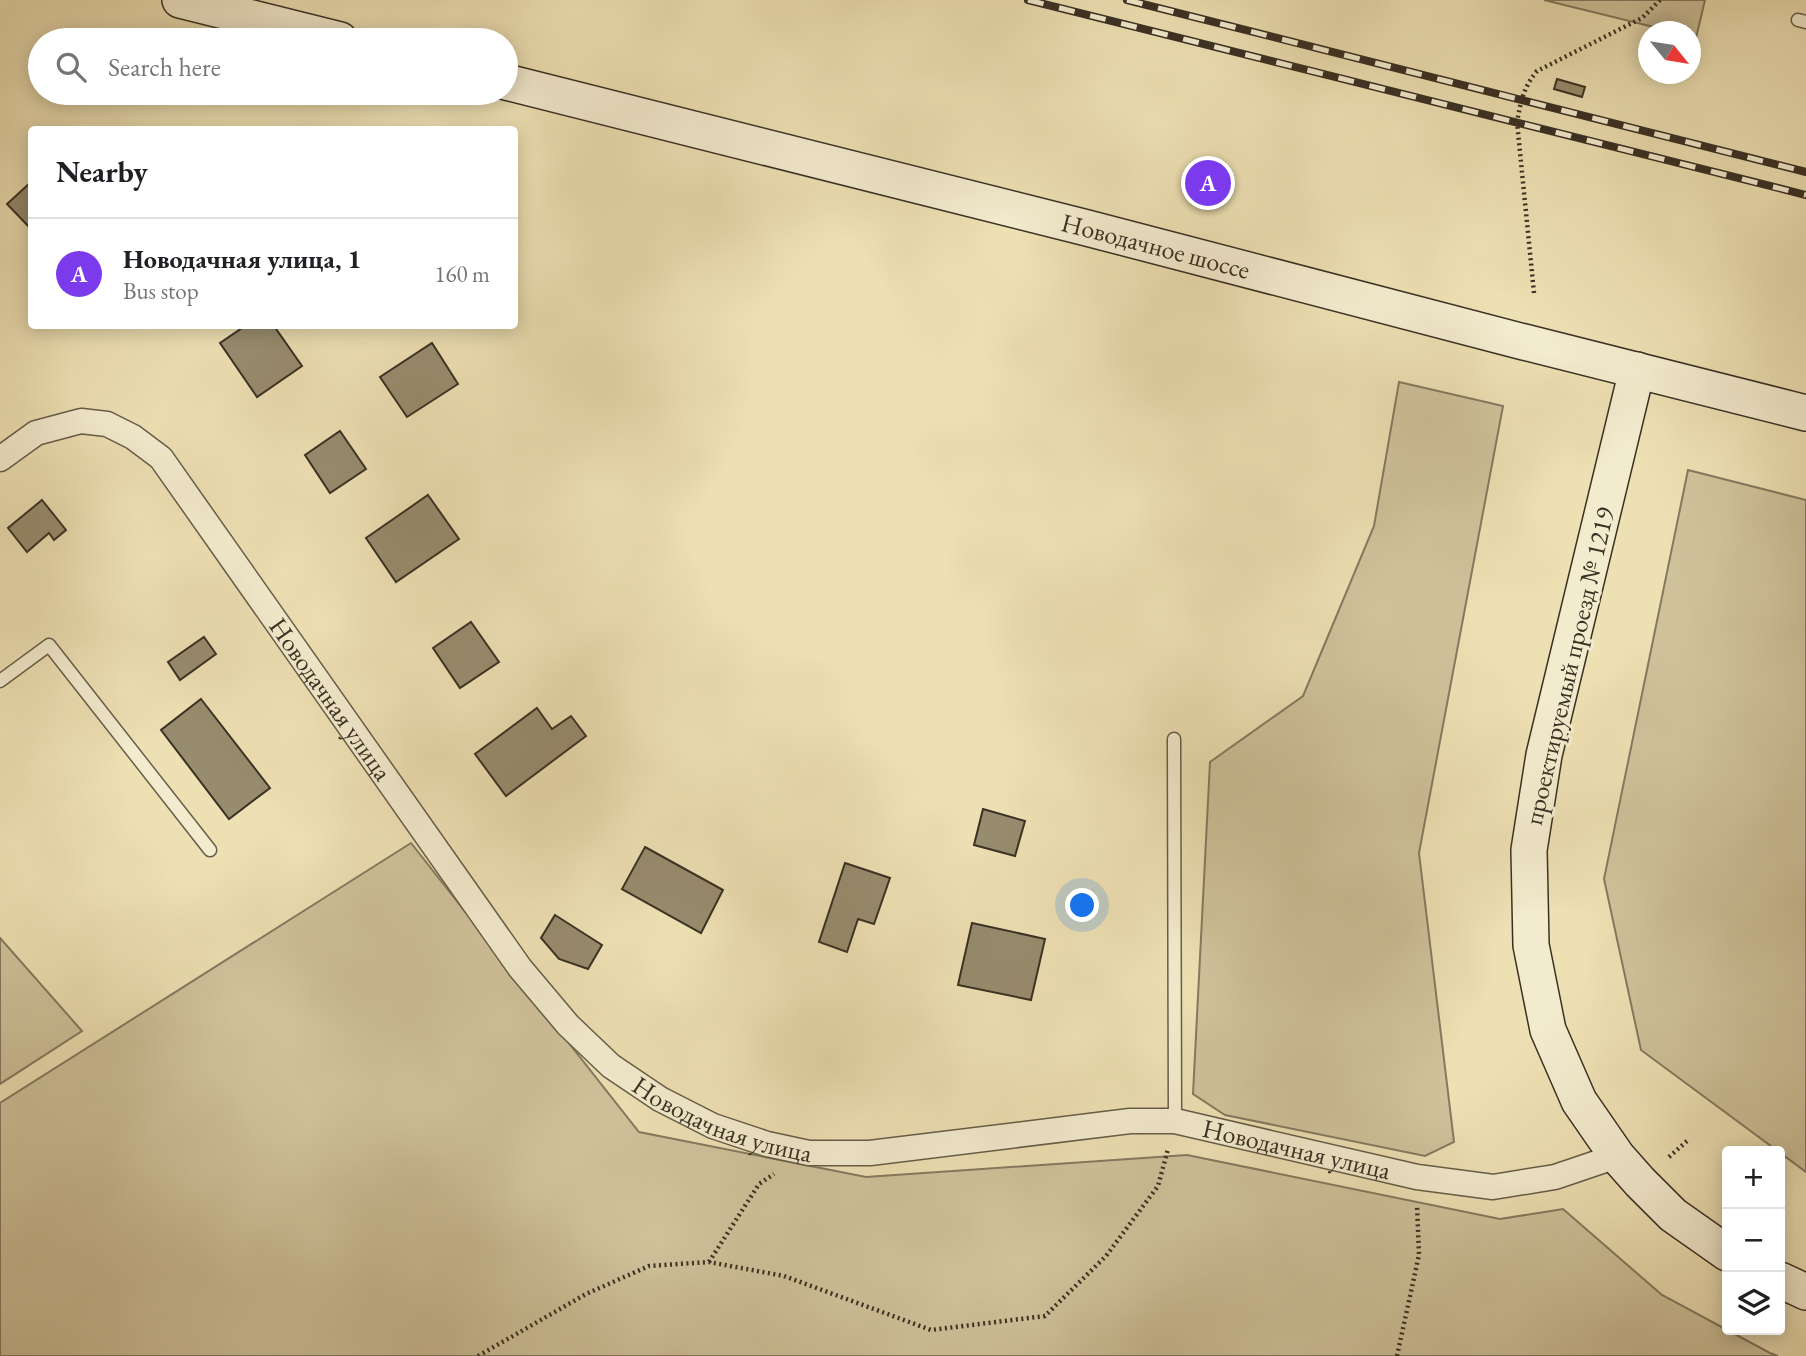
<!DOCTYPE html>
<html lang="en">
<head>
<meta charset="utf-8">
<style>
  :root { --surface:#fff; --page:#f6f6f6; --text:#202124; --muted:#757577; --line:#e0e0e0; --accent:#7c3aed }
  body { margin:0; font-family:"EB Garamond",serif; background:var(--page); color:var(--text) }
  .controls { position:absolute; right:21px; bottom:21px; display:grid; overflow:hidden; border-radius:7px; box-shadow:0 4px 18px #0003 }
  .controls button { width:63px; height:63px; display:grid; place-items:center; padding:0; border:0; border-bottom:2px solid var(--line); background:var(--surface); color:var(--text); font:35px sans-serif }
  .compass { position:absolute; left:1638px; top:21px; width:63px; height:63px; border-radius:50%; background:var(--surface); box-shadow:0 4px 18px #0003; rotate:120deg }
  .you { position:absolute; left:1083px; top:906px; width:24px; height:24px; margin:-18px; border:5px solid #fff; border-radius:50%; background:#1a73e8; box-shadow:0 0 0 10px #1a73e833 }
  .badge { display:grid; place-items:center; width:46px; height:46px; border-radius:50%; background:var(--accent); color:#fff; font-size:23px; font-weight:700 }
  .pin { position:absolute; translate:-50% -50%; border:4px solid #fff; box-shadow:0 2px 7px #0006 }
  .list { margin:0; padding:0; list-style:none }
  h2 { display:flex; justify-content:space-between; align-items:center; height:91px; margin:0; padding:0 28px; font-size:30px }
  h2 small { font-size:23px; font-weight:400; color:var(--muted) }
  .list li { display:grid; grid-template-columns:46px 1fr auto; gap:21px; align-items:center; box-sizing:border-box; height:112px; padding:0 28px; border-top:2px solid var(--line) }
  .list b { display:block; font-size:26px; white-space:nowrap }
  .list p { margin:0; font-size:23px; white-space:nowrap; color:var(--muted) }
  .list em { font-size:23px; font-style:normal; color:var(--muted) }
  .icon { flex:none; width:38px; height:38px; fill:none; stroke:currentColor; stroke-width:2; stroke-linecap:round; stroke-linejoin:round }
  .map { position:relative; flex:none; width:1806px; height:1356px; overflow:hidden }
  .search { position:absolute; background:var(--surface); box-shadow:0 4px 18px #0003; left:28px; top:28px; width:490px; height:77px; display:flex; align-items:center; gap:18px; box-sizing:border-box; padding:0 24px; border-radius:38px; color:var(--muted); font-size:26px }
  .panel { position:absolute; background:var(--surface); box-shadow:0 4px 18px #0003; left:28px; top:126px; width:490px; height:203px; border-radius:7px }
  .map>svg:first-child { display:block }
  .green { fill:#cfc29b; stroke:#847a60; stroke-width:2 }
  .building { fill:#978c6e; stroke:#3a3124; stroke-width:2 }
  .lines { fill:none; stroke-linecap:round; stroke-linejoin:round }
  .lane-casing { stroke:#675d48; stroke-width:15 }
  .street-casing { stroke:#675d48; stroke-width:27 }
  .secondary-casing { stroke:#3a3124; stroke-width:38 }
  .path { stroke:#3a3124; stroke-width:4.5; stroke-dasharray:2 3.5; stroke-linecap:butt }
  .lane { stroke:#f3ebce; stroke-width:12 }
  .street { stroke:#f3ebce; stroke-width:24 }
  .secondary { stroke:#f3ebce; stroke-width:35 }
  .rail-casing { stroke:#3a3124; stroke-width:8 }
  .rail { stroke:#f3ebce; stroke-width:5; stroke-dasharray:16; stroke-linecap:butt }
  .labels { text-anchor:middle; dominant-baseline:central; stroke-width:6; stroke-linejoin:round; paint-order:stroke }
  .street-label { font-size:26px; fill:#3a3124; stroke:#f3ebce }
</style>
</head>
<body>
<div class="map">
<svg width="1806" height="1356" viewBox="0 0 1806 1356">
  <rect width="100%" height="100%" fill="#ede0b3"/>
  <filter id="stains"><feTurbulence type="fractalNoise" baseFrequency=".00286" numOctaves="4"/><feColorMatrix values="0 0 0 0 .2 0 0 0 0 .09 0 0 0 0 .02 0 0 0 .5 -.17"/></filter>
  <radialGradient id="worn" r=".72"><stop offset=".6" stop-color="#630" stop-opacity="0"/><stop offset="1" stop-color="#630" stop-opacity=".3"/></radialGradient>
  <path class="green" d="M1544,0h161l-9,38 -5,-1 -1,-5 -20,-1z
    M1399,382l104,24 -84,447 35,289 -29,14 -200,-41 -32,-21 17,-332 93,-66 71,-170z
    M1688,470l118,30v672l-165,-122 -37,-171z
    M411,843l228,289 227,45 321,-22 313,64 63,-10 99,86 108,58 8,3h-1778v-253z
    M0,938l82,93 -82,53z"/>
  <path class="building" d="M1557,79l28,8 -3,10 -28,-8z
    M32,181v49l-25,-26z
    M245,326h29l28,40 -45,31 -37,-54z
    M432,343l26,41 -51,33 -27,-40z
    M340,431l26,38 -36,24 -25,-38z
    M428,495l31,44 -63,43 -30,-44z
    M42,500l24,30 -12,10 -5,-7 -22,19 -19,-24z
    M471,622l28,40 -39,26 -27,-40z
    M204,637l12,17 -36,26 -12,-18z
    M201,699l69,89 -41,31 -68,-89z
    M537,708l15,21 19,-13 15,20 -80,60 -31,-42z
    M983,809l42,12 -10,35 -41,-11z
    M645,847l78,43 -22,43 -79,-44z
    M845,863l45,15 -16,46 -16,-5 -11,33 -28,-10z
    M555,915l47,30 -14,24 -29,-10 -18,-21z
    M972,923l73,16 -14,61 -73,-15z"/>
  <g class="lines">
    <g class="lane-casing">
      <path id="lane" d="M1798,20l8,2
        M0,681l49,-36 161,205
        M1174,739l1,382"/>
    </g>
    <g class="street-casing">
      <g id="street">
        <path id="s1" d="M0,459l36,-26 45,-12 26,3 26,13 28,21 359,510 48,57 43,41 49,33 53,27 54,18 42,9h61l260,-32h45l242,56 76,10 62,-10 62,-21"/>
      </g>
    </g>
    <g class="secondary-casing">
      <g id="secondary">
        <path d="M180,0l160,40"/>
        <path id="s2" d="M506,82l581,146 437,114 282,71"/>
        <path d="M1637,370l-93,385 -15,95 2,95 17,85 31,71 38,55 23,26 33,33 54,38"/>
        <path d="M1780,1280l26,12"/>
      </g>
    </g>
    <path class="path" d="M1534,293l-17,-171c4,-21 6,-34 20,-51l105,-53 18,-18
      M1669,1157l18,-16
      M709,1262l50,-78 15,-10
      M478,1356l108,-62 63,-28 60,-4 75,14 147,54 114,-14 61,-60 52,-70 10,-37
      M1397,1356l22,-101 -2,-50"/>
    <use href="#lane" class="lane"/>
    <use href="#street" class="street"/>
    <use href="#secondary" class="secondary"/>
    <g class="rail-casing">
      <path id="rail" d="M1028,0l778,195
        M1127,0l679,172"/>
    </g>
    <use href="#rail" class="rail"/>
  </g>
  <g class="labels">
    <g class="street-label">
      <text stroke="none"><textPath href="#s2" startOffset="670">Новодачное шоссе</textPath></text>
      <text transform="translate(1569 666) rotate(-77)">проектируемый проезд № 1219</text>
      <text stroke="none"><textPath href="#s1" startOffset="476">Новодачная улица</textPath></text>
      <text stroke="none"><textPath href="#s1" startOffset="1064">Новодачная улица</textPath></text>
      <text stroke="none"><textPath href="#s1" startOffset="1650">Новодачная улица</textPath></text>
    </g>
  </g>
  <rect width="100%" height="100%" filter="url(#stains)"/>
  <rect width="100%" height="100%" fill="url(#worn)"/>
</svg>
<div class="controls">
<button>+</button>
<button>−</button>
<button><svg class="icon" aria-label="layers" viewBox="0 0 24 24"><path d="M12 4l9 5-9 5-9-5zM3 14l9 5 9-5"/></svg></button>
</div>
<svg class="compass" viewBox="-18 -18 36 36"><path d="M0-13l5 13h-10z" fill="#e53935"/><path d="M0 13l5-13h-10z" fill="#757577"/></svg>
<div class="you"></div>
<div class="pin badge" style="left:1208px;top:183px">A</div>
<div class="search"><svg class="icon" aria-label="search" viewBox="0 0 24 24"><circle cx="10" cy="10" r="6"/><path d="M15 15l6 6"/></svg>Search here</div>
<section class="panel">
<h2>Nearby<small></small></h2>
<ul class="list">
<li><span class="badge">A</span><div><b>Новодачная улица, 1</b><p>Bus stop</p></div><em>160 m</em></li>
</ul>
</section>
</div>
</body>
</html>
